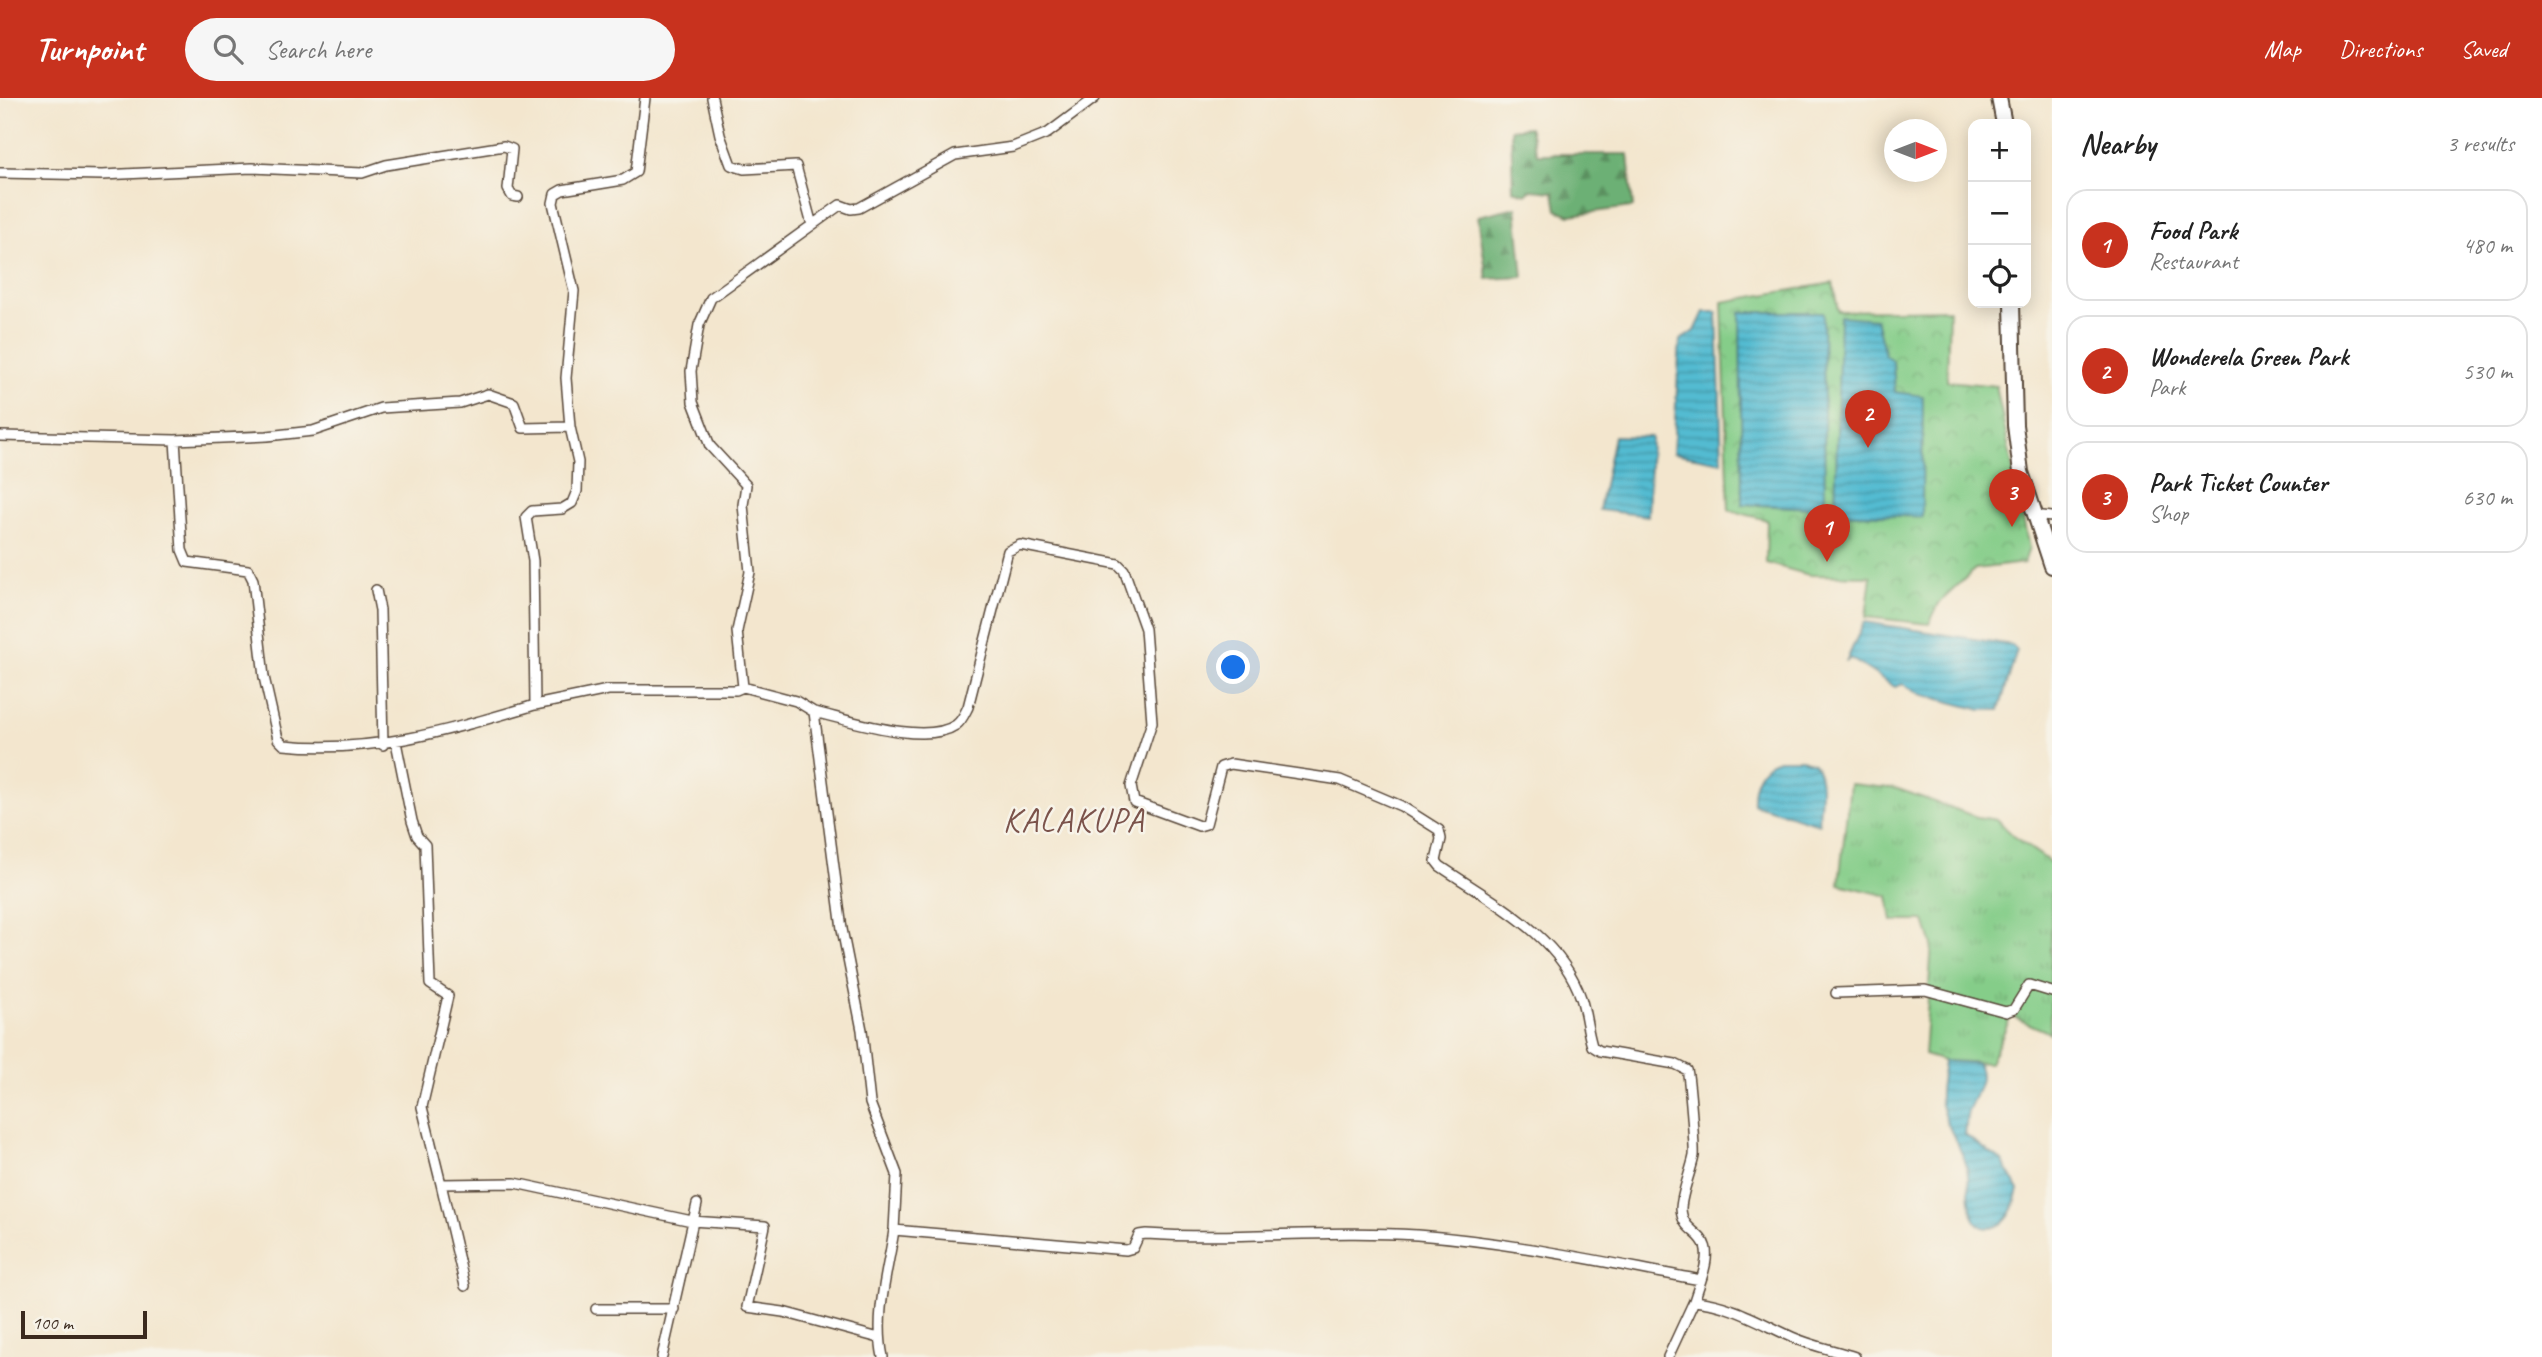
<!DOCTYPE html>
<html lang="en">
<head>
<meta charset="utf-8">
<style>
  :root { --surface:#fff; --page:#f6f6f6; --text:#222; --muted:#767676; --line:#e0e0e0; --accent:#c8321e }
  body { margin:0; font-family:Caveat,sans-serif; background:var(--page); color:var(--text) }
  .controls { position:absolute; right:21px; top:21px; display:grid; overflow:hidden; border-radius:14px; box-shadow:0 4px 18px #0003 }
  .controls button { width:63px; height:63px; display:grid; place-items:center; padding:0; border:0; border-bottom:2px solid var(--line); background:var(--surface); color:var(--text); font:35px sans-serif }
  .compass { position:absolute; left:1884px; top:21px; width:63px; height:63px; border-radius:50%; background:var(--surface); box-shadow:0 4px 18px #0003; rotate:90deg }
  .scale { position:absolute; left:21px; bottom:18px; width:126px; box-sizing:border-box; padding-left:7px; border:4px solid #3b2a1e; border-top:0; font-size:19px; line-height:24px; white-space:nowrap; color:#3b2a1e; -webkit-text-stroke:5px #f7f3e8; paint-order:stroke }
  .you { position:absolute; left:1234px; top:570px; width:24px; height:24px; margin:-18px; border:5px solid #fff; border-radius:50%; background:#1a73e8; box-shadow:0 0 0 10px #1a73e833 }
  .badge { display:grid; place-items:center; width:46px; height:46px; border-radius:50%; background:var(--accent); color:#fff; font-size:23px; font-weight:700 }
  .pin { position:absolute; translate:-50% -58px; filter:drop-shadow(0 2px 4px #0008) }
  .pin::after { content:''; position:absolute; top:37px; width:24px; height:21px; background:inherit; clip-path:polygon(0 0,100% 0,50% 100%) }
  .list { margin:0; padding:0; list-style:none }
  h2 { display:flex; justify-content:space-between; align-items:center; height:91px; margin:0; padding:0 28px; font-size:30px }
  h2 small { font-size:23px; font-weight:400; color:var(--muted) }
  .list li { display:grid; grid-template-columns:46px 1fr auto; gap:21px; align-items:center; box-sizing:border-box; height:112px; margin:0 14px 14px; padding:0 14px; border:2px solid var(--line); border-radius:21px }
  .list b { display:block; font-size:26px; white-space:nowrap }
  .list p { margin:0; font-size:23px; white-space:nowrap; color:var(--muted) }
  .list em { font-size:23px; font-style:normal; color:var(--muted) }
  .icon { flex:none; width:38px; height:38px; fill:none; stroke:currentColor; stroke-width:2; stroke-linecap:round; stroke-linejoin:round }
  .map { position:relative; flex:none; width:2052px; height:1259px; overflow:hidden }
  header { display:flex; align-items:center; gap:42px; box-sizing:border-box; height:98px; padding:0 35px; background:var(--accent); color:#fff }
  header strong { font-size:33px }
  nav { display:flex; gap:38px; margin-inline-start:auto; font-size:24px }
  .search { width:490px; height:63px; background:var(--page); display:flex; align-items:center; gap:18px; box-sizing:border-box; padding:0 24px; border-radius:38px; color:var(--muted); font-size:26px }
  main { display:flex }
  aside { flex:1; background:var(--surface) }
  .map>svg:first-child { display:block }
  .grass { fill:url(#grass-tufts); stroke:#607c54; stroke-width:2 }
  .forest { fill:url(#forest-firs); stroke:#546d4a; stroke-width:2 }
  .park { fill:url(#park-crowns); stroke:#607c54; stroke-width:2 }
  .water { fill:url(#water-rules); stroke:#477278; stroke-width:2 }
  .lines { fill:none; stroke-linecap:round; stroke-linejoin:round }
  .street-casing { stroke:#574638; stroke-width:12 }
  .primary-casing { stroke:#574638; stroke-width:18 }
  .street { stroke:#fff; stroke-width:9 }
  .primary { stroke:#fff; stroke-width:14 }
  .labels { text-anchor:middle; dominant-baseline:central; stroke-width:5; stroke-linejoin:round; paint-order:stroke }
  .quarter-label { font-size:33px; letter-spacing:2px; fill:#7b534b; stroke:#f7f3e8 }
</style>
</head>
<body>
<header>
<strong>Turnpoint</strong>
<div class="search"><svg class="icon" aria-label="search" viewBox="0 0 24 24"><circle cx="10" cy="10" r="6"/><path d="M15 15l6 6"/></svg>Search here</div>
<nav><a>Map</a><a>Directions</a><a>Saved</a></nav>
</header>
<main>
<div class="map">
<svg width="2052" height="1259" viewBox="0 0 2052 1259">
  <defs>
    <pattern id="grass-tufts" width="24" height="20" patternUnits="userSpaceOnUse" patternTransform="scale(1.75)"><rect width="24" height="20" fill="#85cd89"/><path d="M3 7l-1-3M5 7V3M7 7l1-3M15 17l-1-3M17 17v-4M19 17l1-3" fill="none" stroke="#74b076"/></pattern>
    <pattern id="forest-firs" width="22" height="20" patternUnits="userSpaceOnUse" patternTransform="scale(1.75)"><rect width="22" height="20" fill="#6cb075"/><path d="M5 1l3.5 6h-7zM16 11l3.5 6h-7z" fill="#5a8f5f"/></pattern>
    <pattern id="park-crowns" width="20" height="18" patternUnits="userSpaceOnUse" patternTransform="scale(1.75)"><rect width="20" height="18" fill="#85cd89"/><path d="M2 6a3 3 0 1 1 6 0M12 15a3 3 0 1 1 6 0" fill="none" stroke="#74b076"/></pattern>
    <pattern id="water-rules" width="6" height="5" patternUnits="userSpaceOnUse" patternTransform="scale(1.75)"><rect width="6" height="5" fill="#53bbd1"/><path d="M0 2.5h6" fill="none" stroke="#4698a9"/></pattern>
  </defs>
  <rect width="100%" height="100%" fill="#f7f3e8"/>
  <filter id="ink" filterUnits="userSpaceOnUse"><feTurbulence type="fractalNoise" baseFrequency=".0143" numOctaves="2"/><feDisplacementMap in="SourceGraphic" scale="14" xChannelSelector="R" yChannelSelector="G"/><feConvolveMatrix kernelMatrix="1 2 1 2 8 2 1 2 1" color-interpolation-filters="sRGB"/></filter>
  <filter id="wash" filterUnits="userSpaceOnUse"><feTurbulence type="fractalNoise" baseFrequency=".00686" numOctaves="4" result="noise"/><feDisplacementMap in="SourceGraphic" scale="28" xChannelSelector="R" yChannelSelector="G"/><feGaussianBlur stdDeviation="1.57" result="paint"/><feColorMatrix in="noise" values="0 0 0 0 0 0 0 0 0 0 0 0 0 0 0 0 0 1.4 0 .05"/><feComposite in="paint" operator="in"/></filter>
  <g filter="url(#wash)">
    <rect width="100%" height="100%" fill="#f3e6ce"/>
    <path class="grass" d="M1850,686l48,5 79,28 21,3c18,22 33,27 54,44l-2,169 -39,-17 -21,47 -46,-2 -20,-6 8,-112 -7,-22h-33l-4,-25 -49,-12z"/>
    <path class="forest" d="M1529,29l8,27h91l5,53 -63,8 -13,-5 -3,-18 -22,-2 -6,4 -13,-4 -2,-61z
      M1516,109l7,70 -36,2 -9,-63z"/>
    <path class="park" d="M1833,185l5,28 111,-2 -2,72 49,5 33,162 -5,15 -49,6 -36,34 -10,21 -63,-7 5,-41 -62,-1 -43,-12 1,-43 -38,-10 -7,-208z"/>
    <path class="water" d="M1704,214h13l5,150 -49,-9 7,-113 15,-9z
      M1740,214h83l2,197 -83,-5z
      M1840,218l36,3 9,36 8,6 2,31 28,4 -1,121 -87,-4z
      M1614,338l37,1 -3,79 -49,-6z
      M1864,524l148,23 5,5 -18,60h-18l-61,-16 -17,-10 -8,3 -45,-29 -4,4z
      M1779,661h23l12,4c12,19 5,39 5,61l-66,-20c-1,-20 6,-39 26,-45z
      M1944,963l33,2c11,17 -4,33 -9,49 -2,7 -2,16 -3,23l37,26 17,29c-4,13 -8,31 -22,36 -35,13 -25,-46 -31,-62 -7,-21 -23,-43 -26,-65 -1,-12 3,-26 4,-38z"/>
  </g>
  <g filter="url(#ink)">
    <g class="lines">
      <g class="street-casing">
        <path id="street" d="M645,0l-9,74 -13,8 -61,10 -7,4 -2,9 21,88 -8,87 4,49 8,35 -1,29 -5,12 -10,6 -30,2 -6,6 7,44 2,144 73,-15h128l7,-3
          M712,0l8,37 11,30 13,4 52,-3 16,59
          M1095,0l-47,35 -35,14 -58,8 -96,53 -8,1 -11,-4 -129,93 -12,27 -8,46 2,31 17,44 36,39 -3,20 7,67 -13,59 6,56 53,14 18,11 28,217 20,101 8,73 27,71 -3,56 232,20 7,-2 6,-13 7,-1c90,6 181,-5 271,1 96,7 190,28 284,45l-7,21c36,3 65,21 98,36 20,9 42,13 63,20
          M0,75l102,2 150,-7 110,5 24,-8 118,-19 8,3 -4,40 4,7 6,1
          M0,338l175,4 92,-4 46,-5 68,-23 79,-5 28,-9 26,9 9,25 47,-1
          M175,342l7,110 5,12 61,8 5,10 11,97 14,62 6,6c90,9 166,-15 251,-40
          M2033,417l19,2
          M376,492l4,20 3,135
          M814,614c35,8 111,34 142,13 6,-4 9,-12 12,-18l40,-156 12,-6 98,19 6,6 21,59 7,93 -21,64 3,16 65,24 7,-2 15,-57 10,-3 109,16 61,26 38,24 2,9 -5,22 4,5c51,35 120,69 141,132 5,15 6,32 11,48l8,5 75,13 12,6c2,5 8,78 7,86 -3,15 -13,39 -13,53 2,32 39,17 20,71
          M396,644l16,79 5,15 8,9 5,139 18,12 -26,111 19,77
          M1836,895l89,-3 81,22 8,-3 15,-24 23,7
          M465,1188l-24,-102 74,-1 177,38 73,5 -18,81 36,5 96,26
          M596,1211h78
          M662,1259l35,-153
          M883,1259c-9,-43 5,-86 11,-127
          M1668,1259l26,-56"/>
      </g>
      <g class="primary-casing">
        <path id="primary" d="M1999,0l5,26
          M2012,205l3,122 6,47 31,94"/>
      </g>
      <use href="#street" class="street"/>
      <use href="#primary" class="primary"/>
    </g>
  </g>
  <g class="labels">
    <g class="quarter-label">
      <text x="1074" y="722">KALAKUPA</text>
    </g>
  </g>
</svg>
<div class="controls">
<button>+</button>
<button>−</button>
<button><svg class="icon" aria-label="locate" viewBox="0 0 24 24"><circle cx="12" cy="12" r="6"/><path d="M12 2v4M12 18v4M2 12h4M18 12h4"/></svg></button>
</div>
<svg class="compass" viewBox="-18 -18 36 36"><path d="M0-13l5 13h-10z" fill="#e53935"/><path d="M0 13l5-13h-10z" fill="#767676"/></svg>
<div class="scale">100 m</div>
<div class="you"></div>
<div class="pin badge" style="left:1827px;top:464px">1</div>
<div class="pin badge" style="left:1868px;top:350px">2</div>
<div class="pin badge" style="left:2012px;top:429px">3</div>
</div>
<aside>
<h2>Nearby<small>3 results</small></h2>
<ul class="list">
<li><span class="badge">1</span><div><b>Food Park</b><p>Restaurant</p></div><em>480 m</em></li>
<li><span class="badge">2</span><div><b>Wonderela Green Park</b><p>Park</p></div><em>530 m</em></li>
<li><span class="badge">3</span><div><b>Park Ticket Counter</b><p>Shop</p></div><em>630 m</em></li>
</ul>
</aside>
</main>
</body>
</html>
